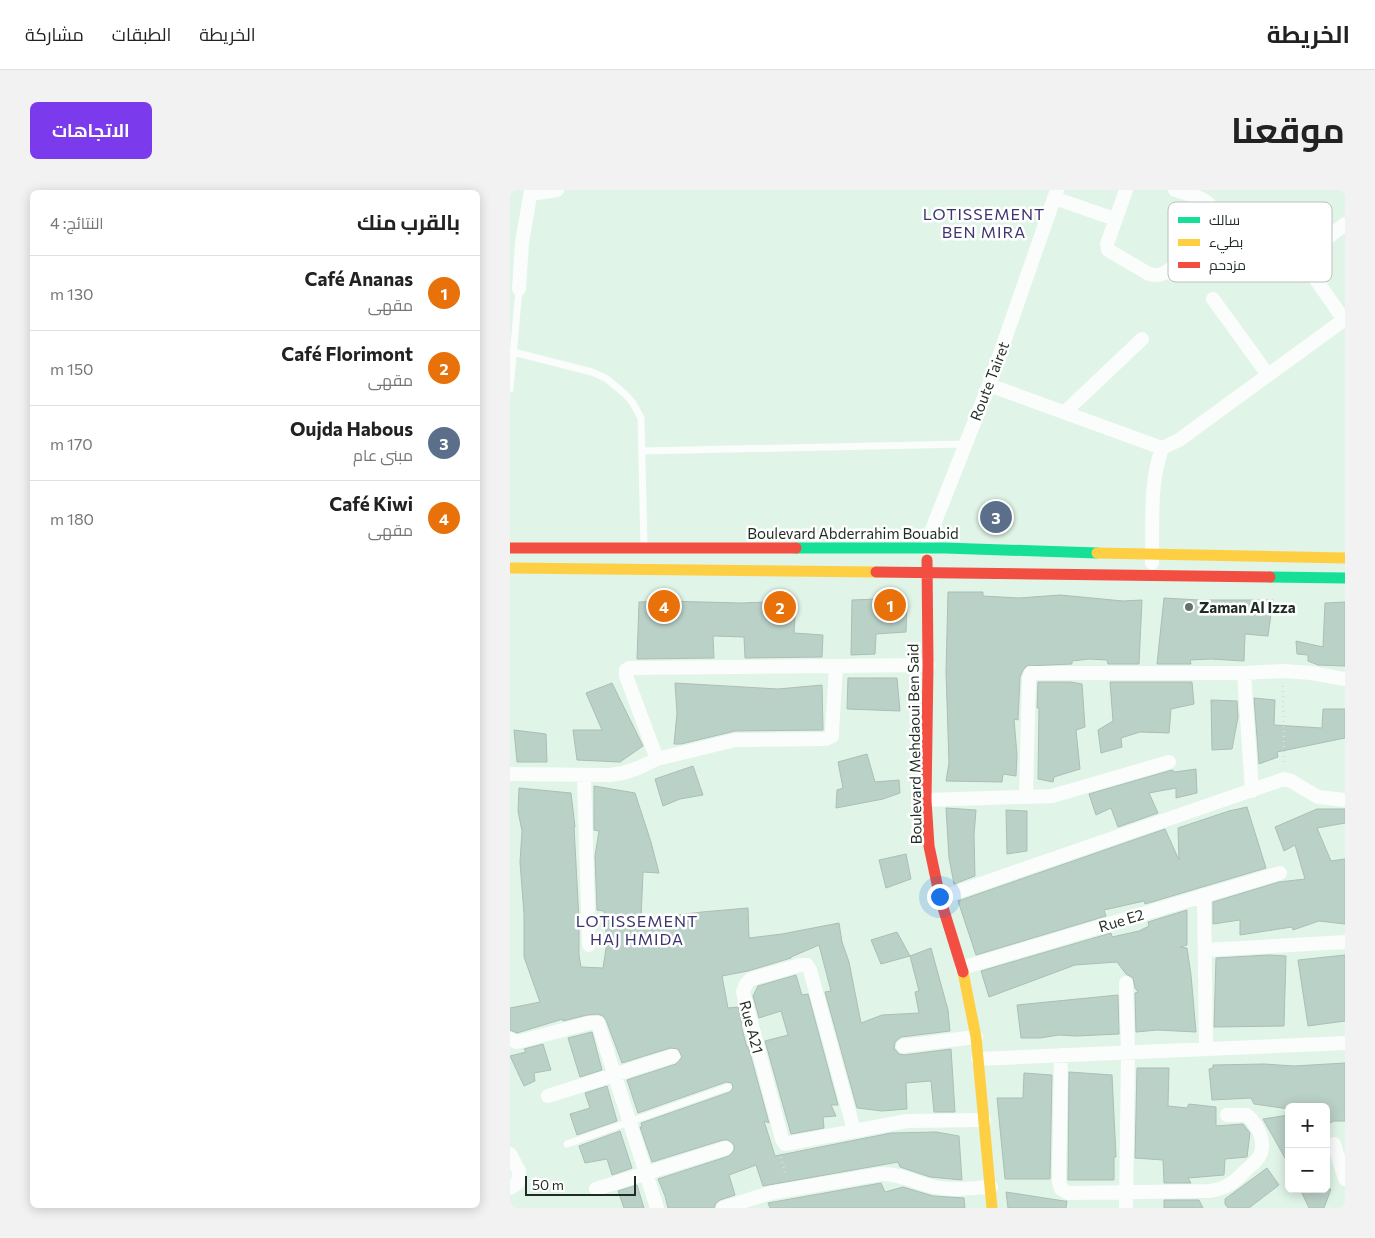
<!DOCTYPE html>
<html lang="ar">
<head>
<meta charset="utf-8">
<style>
  :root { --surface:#fff; --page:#f2f2f2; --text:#222; --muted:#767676; --line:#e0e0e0; --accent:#7c3aed }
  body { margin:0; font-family:Commissioner,Cairo,sans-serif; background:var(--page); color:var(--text); direction:rtl }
  .controls { position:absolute; right:15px; bottom:15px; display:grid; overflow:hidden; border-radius:8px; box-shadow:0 2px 12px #0003 }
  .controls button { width:45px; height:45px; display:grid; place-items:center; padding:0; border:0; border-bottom:1px solid var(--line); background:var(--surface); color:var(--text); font:25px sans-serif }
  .scale { position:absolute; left:15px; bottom:12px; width:111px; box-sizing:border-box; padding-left:5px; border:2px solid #1f2c23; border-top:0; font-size:14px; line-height:18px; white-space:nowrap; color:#1f2c23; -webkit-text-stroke:4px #fff; paint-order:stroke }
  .you { position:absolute; left:429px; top:706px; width:18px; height:18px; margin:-12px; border:4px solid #fff; border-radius:50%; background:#1a73e8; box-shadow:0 0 0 8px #1a73e833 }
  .badge { display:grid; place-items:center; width:32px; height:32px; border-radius:50%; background:var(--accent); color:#fff; font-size:16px; font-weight:700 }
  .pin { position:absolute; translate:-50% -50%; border:2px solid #fff; box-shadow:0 1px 5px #0006 }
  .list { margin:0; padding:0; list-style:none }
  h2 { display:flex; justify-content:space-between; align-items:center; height:65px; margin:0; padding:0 20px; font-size:21px }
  h2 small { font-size:16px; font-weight:400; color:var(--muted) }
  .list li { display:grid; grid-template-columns:32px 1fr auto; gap:15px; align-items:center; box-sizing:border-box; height:75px; padding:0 20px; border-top:1px solid var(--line) }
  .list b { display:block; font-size:19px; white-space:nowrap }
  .list p { margin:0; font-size:16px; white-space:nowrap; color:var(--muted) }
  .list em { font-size:16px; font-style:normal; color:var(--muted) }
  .map { position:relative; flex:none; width:835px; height:1018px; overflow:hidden; direction:ltr; border-radius:8px }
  header { display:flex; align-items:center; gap:30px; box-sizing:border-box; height:70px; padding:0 25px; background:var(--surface); border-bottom:1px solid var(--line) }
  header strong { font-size:24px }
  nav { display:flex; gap:28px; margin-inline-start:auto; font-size:18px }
  .intro { display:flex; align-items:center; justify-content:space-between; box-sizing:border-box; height:120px; padding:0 30px }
  h1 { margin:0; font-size:35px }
  .button { padding:12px 22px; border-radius:8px; background:var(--accent); color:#fff; font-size:18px; font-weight:700 }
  main { display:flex; gap:30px; padding:0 30px }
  aside { flex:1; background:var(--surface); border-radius:8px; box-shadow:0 2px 12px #0003 }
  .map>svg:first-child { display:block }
  .building { fill:#bad1c8; stroke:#acbeb6 }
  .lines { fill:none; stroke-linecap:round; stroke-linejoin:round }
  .path { stroke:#d8deda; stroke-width:2.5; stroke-dasharray:1 4; stroke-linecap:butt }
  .lane { stroke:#fafdfb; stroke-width:7 }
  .street { stroke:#fafdfb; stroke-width:14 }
  .fast { stroke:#16e098; stroke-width:11 }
  .slow { stroke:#ffcf43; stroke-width:11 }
  .jam { stroke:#f24e42; stroke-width:11 }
  .poi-dot { fill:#637268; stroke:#fff; stroke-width:2 }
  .labels { text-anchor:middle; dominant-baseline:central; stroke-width:5; stroke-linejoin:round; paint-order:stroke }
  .street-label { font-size:15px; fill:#1f2c23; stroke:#fff }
  .poi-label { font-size:15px; font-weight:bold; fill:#1f2c23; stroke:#fff; text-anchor:start }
  .neighbourhood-label { font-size:16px; letter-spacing:1px; fill:#3d3470; stroke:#fff }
  .key { fill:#fff; stroke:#bcc0bd; stroke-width:1 }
  .key-label { font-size:14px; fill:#1f2c23 }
</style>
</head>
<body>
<header>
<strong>الخريطة</strong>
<nav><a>الخريطة</a><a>الطبقات</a><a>مشاركة</a></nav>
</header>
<div class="intro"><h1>موقعنا</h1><a class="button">الاتجاهات</a></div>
<main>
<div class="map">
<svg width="835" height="1018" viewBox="0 0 835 1018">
  <rect width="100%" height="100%" fill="#e0f4e7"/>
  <path class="building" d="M438,402h35v4l36,2 41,-3 63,6 19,-1 -3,64h-31l-1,-4 -18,-1 -17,2v3l-45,2 -4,4 -3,7 -2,43 -4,-1 3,36 -1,21 -13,-2 -1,8 -56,-1 3,-18 -3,-91z
    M654,408l35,2h74l-5,36 -23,-2 -1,27 -33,-2 -21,1 1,4h-34z
    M367,409l30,3 -1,30 -30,2 -1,20 -24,1 1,-55z
    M154,411l77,2 55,-2 -2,32 29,2 -1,22 -77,1 -1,-21 -31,-1 1,22 -77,1 2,-57z
    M835,412v64l-27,-1 -10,-4v-6l-11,-1 -1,-13 27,6 2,-44z
    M338,488h49l3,33 -53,-2z
    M528,492h33l11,2 3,43 -9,3 4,39 -26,8 -1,5 -15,-3 1,-71h-2z
    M600,492h82l2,22 -23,5 -2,24 -29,-1 -19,6 1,9 -21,6 -3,-23 15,-9z
    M102,493l31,63 -23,16 -43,-2 -4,-30h29l-16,-37z
    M165,493l103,6 44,-4 1,45 -88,1 -54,13h-7l3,-31z
    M744,508l21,2 -1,25 48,3 1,-19h22v29l-68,14 1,5 -19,7z
    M701,510l26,1 1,16 -6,32 -20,1z
    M4,540l32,4 1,28h-30z
    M357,564l8,28 24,-2 1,13 -17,6 -47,9 1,-18 6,-2 -5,-26z
    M183,576l10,29 -23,4 -17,7 -8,-27z
    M686,579l1,24 -21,5v-10l-27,5 9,20 -40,14 -7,-19 -15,7 -7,-21 83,-24 3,2z
    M84,596l41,7 16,49 8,31 -16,-1 -2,46h12l49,-6 46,-4 1,30 33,-4 57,-11 3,19 7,20 12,61 21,-8 37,-2 -4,-21 4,-1 -9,-35 21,-8 17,62 2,21 -49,6 -6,5 -1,6 5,6 5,1 47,-6 4,63h-21l-3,-31 -25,2 1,26 -25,2 -25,-3 -32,-116 6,-1 -12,-46 -28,12v1l-43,13 -26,5 6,32 10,-1 4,17 -1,1 6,22 1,-1 21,77 -5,-2 11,35 116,-23 45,-1 23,4 3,44 -32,-3 -30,-10 -2,-5 -135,24 -7,-21 -27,10 6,20 -15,5 -4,3 -2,5h-46l-3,-12 -7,-17 71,-23 5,-6v-5l-6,-5h-5l-71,22 -12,-35h2l-1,-4 89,-31 3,-4 -1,-5 -6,-1 -88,31 -11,-33 49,-16 6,-7 -4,-8 -8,-1 -48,15 -16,-43 -3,-4 -5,-2 -11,1 -24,6v-2l-46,14 -7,-3v-22l30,-6 -16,-45v-43l-4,-52 2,-31 -4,-20 1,-23 52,5 4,34h-1l5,93v35l2,12 22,1 4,-26 -3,-31 -7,-1 -2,-54 4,-25 -5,-1z
    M737,617l19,61 -121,36 -1,-3 -40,9 2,6 -130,39 -18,-54 207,-72 14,31 -1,-32 51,-17z
    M436,618l30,2 -2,25 1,41 -21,8 -5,-26z
    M807,619h28v14l-28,5 14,33 14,-2v65l-26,-3 -26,9 -1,-3 -52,8v-15l-27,4v-22l66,-20 26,-3 -10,-34 -11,6 -9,-24z
    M496,620l21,1v40l-20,3z
    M396,664l5,25 -25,9 -7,-28z
    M677,720v35l-7,2 7,1 4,27 5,57 -39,-2 -21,2 -1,-39 3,-1 -3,-4 -2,-10 -7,-4 -9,-12 -42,3 -86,32 -8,-26 130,-38 1,4 27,-6 10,-5 -1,-4z
    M387,742l13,24 -29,8 -10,-24z
    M759,765l17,1 -2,70 -70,1 2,-69z
    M835,765v66l-37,5 -10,-66z
    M286,785l6,20 6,-1 30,111h-7l5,11 -13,1 1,11 -33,6 -26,-93 23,-6 -7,-24 -22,7 -6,-22 5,-10z
    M608,805l1,39 -43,2 -17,-1 -19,3h-19l-4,-33z
    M82,842l10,38 -22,7 -12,-39z
    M33,854l8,26 -17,3 1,8 -11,5 -14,-30 16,-4 -2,-3z
    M835,873v58h-11l-8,4v-18h-37v2l-35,-5 -3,-6 -39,2 -3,-31 4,-1v-3l51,-1 30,2z
    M627,878h32l-1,38 19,2 2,-4 27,3v19l27,-2 7,9 -3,24 -22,2 -1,16 -36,3 3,5h-27l-1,-23 -28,-2z
    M559,882l43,3 4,82h-2v23h-46z
    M514,883l28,2 -2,104h-45l-8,-81h26z
    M97,896l10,35 -40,14 -7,-21 20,-6 -5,-15z
    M779,925v50l-26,-46z
    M110,941l12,37 -20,7 -5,-16 -22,4 -6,-17z
    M757,978l12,17 -30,23h-21l-3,-4v-5z
    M371,993l4,9 18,-5 30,9 31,2 1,10h-195l-2,-5z
    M127,995l7,23h-20l-6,-17z
    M801,999h20l-7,19h-15l-7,-15 7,-1z
    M496,1002l58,9h3l-1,7h-58z
    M654,1010h35l4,8h-39z"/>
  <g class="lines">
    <path class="path" d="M773,496l1,79
      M271,967l5,19"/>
    <path class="lane" d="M3,162l79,20 15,7 18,15 8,9 8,15 3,129
      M0,199l9,-100
      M132,261l323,-7
      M57,954l161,-57"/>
    <path class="street" d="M616,0l-19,54 1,6 41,24c11,3 17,-1 25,-8l37,-48c7,-20 -22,-23 -36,-28
      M21,4l26,-4
      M544,8l61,21
      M9,99l3,-46 9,-53
      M703,109l55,76
      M834,130l-38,-55 -1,-9 40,-32
      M479,195l173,63 17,-8 166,-121
      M556,221l76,-72
      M417,358l2,-11 60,-152 68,-195
      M642,373c1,-38 -3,-79 10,-115
      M734,483l8,118
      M147,569l-31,-83v-6l3,-2 299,-3
      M0,584l100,1 13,-2 15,-5 19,-9 78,-19 91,-1 6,-3v-5l4,-64
      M74,586l5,169
      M516,606l3,-118 2,-5h213l39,-2 29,2 33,6
      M416,610l126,-4 117,-34
      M694,705l2,154
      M430,708l344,-119 7,2 27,16 27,3
      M695,760l140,-8
      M452,778l318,-95
      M0,849l6,3 9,-2 64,-17h9l59,185
      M393,856l73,-9
      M551,865l-2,127 2,7 7,4 141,-2c16,-2 25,-8 36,-20 4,-4 11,-9 14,-14 8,-14 -1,-32 -12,-42h-20
      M468,869l367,-16
      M38,906l125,-40
      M344,940l-44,-160 -3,-5h-7l-49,14 -5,5 -3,8 39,147 3,5 122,-23 77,-1
      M824,954l11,35
      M0,964l9,17 -1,12 -8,5
      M86,999l130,-41
      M213,1018l47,-15 111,-19c19,-1 36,10 54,13 18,4 37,1 56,0
      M616,1018l2,-156 -2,-69"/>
    <path class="fast" d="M286,358h149l152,5
      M760,387l75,1"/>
    <path class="slow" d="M587,363l248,5
      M0,378l366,4
      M453,782l13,65 16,171"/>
    <path class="jam" d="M0,358h286
      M417,370l1,105 -2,135 3,46 11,52 23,74
      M366,382l394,5"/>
  </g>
  <circle class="poi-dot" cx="679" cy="417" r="5"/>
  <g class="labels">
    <g class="street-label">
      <text transform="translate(479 191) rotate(-69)">Route Tairet</text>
      <text x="343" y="343">Boulevard Abderrahim Bouabid</text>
      <text transform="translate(404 554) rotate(-91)">Boulevard Mehdaoui Ben Said</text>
      <text transform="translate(611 730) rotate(-17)">Rue E2</text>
      <text transform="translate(242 837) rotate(75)">Rue A21</text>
    </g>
    <g class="poi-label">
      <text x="689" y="417">Zaman Al Izza</text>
    </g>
    <g class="neighbourhood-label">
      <text x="474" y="23">LOTISSEMENT<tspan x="474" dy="18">BEN MIRA</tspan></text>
      <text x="127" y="730">LOTISSEMENT<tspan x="127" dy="18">HAJ HMIDA</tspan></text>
    </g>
  </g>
  <rect x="658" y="12" width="164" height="80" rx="8" class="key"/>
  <rect x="668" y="27" width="22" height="6" fill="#16e098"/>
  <rect x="668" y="49" width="22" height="7" fill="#ffcf43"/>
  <rect x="668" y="72" width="22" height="6" fill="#f24e42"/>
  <g class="key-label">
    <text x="699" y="35">سالك</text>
    <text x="699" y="57">بطيء</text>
    <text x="699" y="80">مزدحم</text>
  </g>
</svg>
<div class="controls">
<button>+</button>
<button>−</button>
</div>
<div class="scale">50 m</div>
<div class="you"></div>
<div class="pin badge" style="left:380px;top:415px;background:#e8710a">1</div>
<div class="pin badge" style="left:270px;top:417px;background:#e8710a">2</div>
<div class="pin badge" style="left:486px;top:327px;background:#5c6f8a">3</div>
<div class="pin badge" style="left:154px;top:416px;background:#e8710a">4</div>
</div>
<aside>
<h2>بالقرب منك<small>النتائج: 4</small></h2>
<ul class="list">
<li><span class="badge" style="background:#e8710a">1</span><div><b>Café Ananas</b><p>مقهى</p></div><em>130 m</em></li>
<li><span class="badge" style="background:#e8710a">2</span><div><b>Café Florimont</b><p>مقهى</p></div><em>150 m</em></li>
<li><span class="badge" style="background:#5c6f8a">3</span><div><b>Oujda Habous</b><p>مبنى عام</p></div><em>170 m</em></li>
<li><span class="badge" style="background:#e8710a">4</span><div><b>Café Kiwi</b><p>مقهى</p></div><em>180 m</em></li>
</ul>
</aside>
</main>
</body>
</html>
